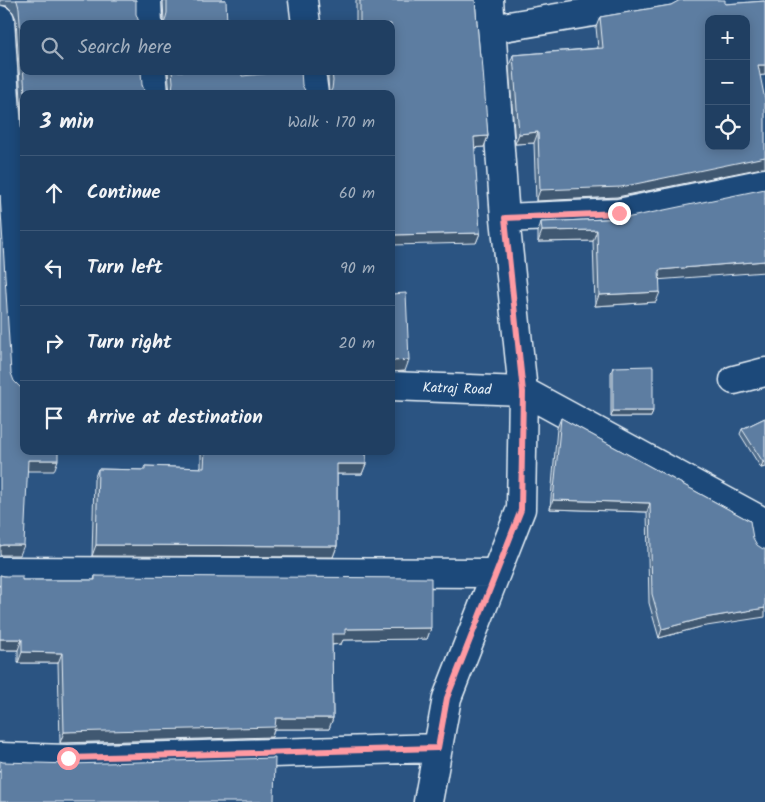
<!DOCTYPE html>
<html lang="en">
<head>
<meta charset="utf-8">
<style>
  :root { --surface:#203f62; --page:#284668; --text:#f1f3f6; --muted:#a2afbe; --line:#3d5877 }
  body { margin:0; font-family:Kalam,sans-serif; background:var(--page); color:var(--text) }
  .controls { position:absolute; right:15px; top:15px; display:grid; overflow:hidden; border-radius:10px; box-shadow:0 2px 12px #0003 }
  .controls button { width:45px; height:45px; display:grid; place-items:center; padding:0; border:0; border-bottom:1px solid var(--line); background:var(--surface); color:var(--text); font:25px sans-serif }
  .stop { position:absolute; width:15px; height:15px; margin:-11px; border:4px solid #ff9aa2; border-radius:50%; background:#fff }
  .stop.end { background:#ff9aa2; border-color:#fff; box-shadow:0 1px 5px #0008 }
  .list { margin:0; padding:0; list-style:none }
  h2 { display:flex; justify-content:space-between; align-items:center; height:65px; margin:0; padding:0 20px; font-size:21px }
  h2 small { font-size:16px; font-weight:400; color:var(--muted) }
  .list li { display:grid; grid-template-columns:32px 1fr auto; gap:15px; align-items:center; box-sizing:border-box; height:75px; padding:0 20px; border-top:1px solid var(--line) }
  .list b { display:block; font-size:19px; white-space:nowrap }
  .list em { font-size:16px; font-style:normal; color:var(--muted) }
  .icon { flex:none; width:28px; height:28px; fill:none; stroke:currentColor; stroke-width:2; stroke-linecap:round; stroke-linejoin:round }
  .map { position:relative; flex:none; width:765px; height:802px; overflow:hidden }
  .search { position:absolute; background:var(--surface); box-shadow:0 2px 12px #0003; left:20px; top:20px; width:375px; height:55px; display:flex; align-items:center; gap:12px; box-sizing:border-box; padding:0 18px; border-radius:10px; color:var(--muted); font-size:19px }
  .panel { position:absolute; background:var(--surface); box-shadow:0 2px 12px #0003; left:20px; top:90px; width:375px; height:365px; border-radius:10px }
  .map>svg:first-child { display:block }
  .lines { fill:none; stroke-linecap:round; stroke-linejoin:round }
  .minor-casing { stroke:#e8f1f8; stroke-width:31 }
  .minor { stroke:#1f4a7a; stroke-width:28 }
  .wall { fill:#506c8a; stroke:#e8f1f8 }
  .shaded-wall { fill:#415871; stroke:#e8f1f8 }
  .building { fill:#5d7da1; stroke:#e8f1f8; fill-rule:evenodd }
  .route { stroke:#ff9aa2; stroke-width:6 }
  .labels { text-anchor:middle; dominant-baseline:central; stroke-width:4.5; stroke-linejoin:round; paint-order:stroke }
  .street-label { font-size:14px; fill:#e8f1f8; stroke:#1f4a7a }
</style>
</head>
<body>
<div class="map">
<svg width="765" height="802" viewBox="0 0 765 802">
  <rect width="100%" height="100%" fill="#2b5482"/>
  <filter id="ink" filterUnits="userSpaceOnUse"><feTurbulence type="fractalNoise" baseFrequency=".02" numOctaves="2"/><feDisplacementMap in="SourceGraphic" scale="10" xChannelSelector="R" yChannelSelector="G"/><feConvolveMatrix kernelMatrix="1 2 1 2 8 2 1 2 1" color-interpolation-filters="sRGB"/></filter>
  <g filter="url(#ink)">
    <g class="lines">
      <g class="minor-casing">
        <path id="minor" d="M147,0l1,24
          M303,0l3,24
          M0,20l23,363
          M491,29l174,-29
          M152,71l2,23
          M311,71l3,23
          M505,218l114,-5 146,-30
          M734,380l31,-8
          M391,386l132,5 237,129 5,24
          M0,571l496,2
          M0,757l68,2 370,-11
          M428,802l19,-104 74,-189 2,-118 -18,-173 -16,-218"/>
      </g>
      <use href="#minor" class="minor"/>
    </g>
    <path class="wall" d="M0,0h136l-112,24 118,61 3,8 2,1h-123v54l-8,-129 -3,-7 -6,-6 -7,-1z
      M163,0h63l-62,23z
      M356,0h119l5,57 8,79 -4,11 -10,1 6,85 -4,10 -147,-150 -1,-15 2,-7h61v-47h-35z
      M679,1l46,3 40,-3v74h-5l2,93 -145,29 -81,4 -2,-58 -19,1 -6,-78 4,-11 85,-7 -2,-21 4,-10 71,-12z
      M168,71h73l-71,22z
      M626,218l30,84 -61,4 -2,-65 -55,1v-10l3,-10z
      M613,367l38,50h-40v-44z
      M561,418l189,103 -50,106 -41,11 -10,-35 -2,-91 -97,-3 7,-81z
      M765,418v49l-4,1 -21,-34 2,-5z
      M201,451h165v13l-4,10h-25v72l-4,11 -241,-1 2,-77 4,-10 45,1 2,-4 56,2z
      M0,575l22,5h72l1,-4 336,52 -4,11 -84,1 -2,4 -9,1 1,73 -4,11h-55l-2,8 -212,6 -2,-80h-40v-13h-18z"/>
    <path class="shaded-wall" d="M758,65h7v10l-11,1z
      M538,132l-4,11 -19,1 4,-10z
      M488,136l-4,11 -14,1 4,-11z
      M765,157v11h-3l-145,29 -81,4 4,-11z
      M597,230l-4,11 -55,1 4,-11z
      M480,233l-4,10 -85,2v-10z
      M765,261v11l-110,8 4,-10z
      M660,292l-4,10 -61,4 4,-11z
      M409,360l-4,11 -14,1v-11z
      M613,411h40l-2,6h-40z
      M28,460h30l-4,11h-30z
      M763,462h2v5l-4,1z
      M337,464h29l-4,10h-29z
      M553,500l97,3 -3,9 -97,-3z
      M4,545h20l-4,10h-20v-9z
      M96,545l241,1 -4,11 -241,-1z
      M765,608v9l-65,10 -41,11 3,-9 42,-11z
      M431,628l-4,11 -84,1 -2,4 -13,1 4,-11 13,-5z
      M0,639h22l-4,11h-18z
      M22,652l40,1 -4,10h-40z
      M276,718h57l-4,11h-55l-2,8 -212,6 4,-11z"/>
    <path class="building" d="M16,0h120v14l3,8 2,2h-117v47h117l1,14 3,8 2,1h-122l-6,-86 -2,-7z
      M167,0h59l1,24h-64l2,-3 2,-8z
      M360,0h115l5,57h2l6,79 -14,1 6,96 -89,2v-141h-62l3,-5 1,-8 -1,-10h59v-47h-31z
      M680,0h45v4l40,-3v64h-7l7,35v57l-144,30 -81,3 -2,-58 -19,2 -6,-79 90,-7 -3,-31 71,-12zM709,19h37v127h-37z
      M172,71h69l1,5 50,-5h9l1,14 5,9h-138l3,-4 1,-8z
      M765,189v72l-106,9 1,22 -61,3 -2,-65 -55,1 -1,-9 85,-4z
      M0,195l11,178 3,8 6,6h4v64h34v9h-30l-4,85h-20l-4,1z
      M406,293l3,67 -18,1v-67z
      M653,366v45h-40v-44z
      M561,418l189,103 3,17 4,7 6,4h2v59l-61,10 -42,11 -10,-35 -2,-91 -97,-3z
      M765,418v44h-2l-21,-33z
      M205,451h161v13h-29v82l-241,-1 2,-76 47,1v-4l59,2z
      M0,575l4,1h18v4h73v-4l336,2v50l-86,1v5h-13l1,84h-57l-1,9 -211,5 -2,-79 -40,-1v-13h-22z
      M275,758l-1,44h-274v-41l3,1 68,2z"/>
  </g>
  <g class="lines" filter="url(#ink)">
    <path class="route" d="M68,758l370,-10 9,-50 74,-188 2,-118 -18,-174 114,-5"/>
  </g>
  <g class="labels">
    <g class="street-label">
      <text transform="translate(457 389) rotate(2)">Katraj Road</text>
    </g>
  </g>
</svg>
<div class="controls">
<button>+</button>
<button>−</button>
<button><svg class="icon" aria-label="locate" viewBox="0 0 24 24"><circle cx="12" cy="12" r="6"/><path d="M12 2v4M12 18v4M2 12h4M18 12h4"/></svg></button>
</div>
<div class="stop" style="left:68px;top:758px"></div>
<div class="stop end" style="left:619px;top:213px"></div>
<div class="search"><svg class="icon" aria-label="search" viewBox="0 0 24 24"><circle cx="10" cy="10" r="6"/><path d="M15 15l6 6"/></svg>Search here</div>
<section class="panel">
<h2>3 min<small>Walk · 170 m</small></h2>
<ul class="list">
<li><svg class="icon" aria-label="ahead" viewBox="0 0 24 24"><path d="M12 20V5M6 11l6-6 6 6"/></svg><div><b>Continue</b></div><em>60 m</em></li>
<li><svg class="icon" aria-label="left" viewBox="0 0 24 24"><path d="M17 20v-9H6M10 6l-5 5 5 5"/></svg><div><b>Turn left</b></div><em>90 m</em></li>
<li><svg class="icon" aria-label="right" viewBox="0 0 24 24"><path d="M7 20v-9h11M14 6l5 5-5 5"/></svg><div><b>Turn right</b></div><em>20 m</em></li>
<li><svg class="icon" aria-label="arrive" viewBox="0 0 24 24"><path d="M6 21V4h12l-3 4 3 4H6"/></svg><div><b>Arrive at destination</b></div></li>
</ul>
</section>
</div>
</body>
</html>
